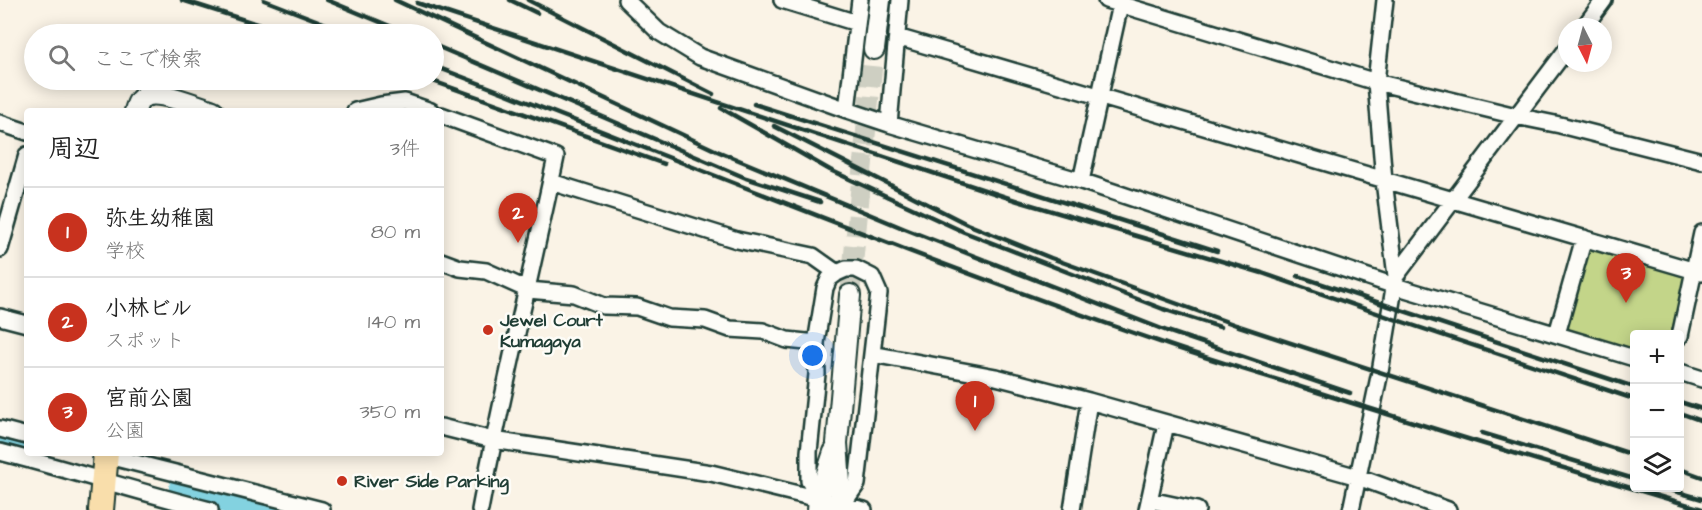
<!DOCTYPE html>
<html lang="ja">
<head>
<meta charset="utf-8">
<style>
  :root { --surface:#fff; --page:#f6f6f6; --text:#222; --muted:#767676; --line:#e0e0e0; --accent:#c8321e }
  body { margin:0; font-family:"Architects Daughter","Klee One",sans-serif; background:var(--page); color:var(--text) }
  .controls { position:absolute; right:18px; bottom:18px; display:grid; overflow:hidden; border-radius:6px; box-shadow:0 3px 15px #0003 }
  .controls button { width:54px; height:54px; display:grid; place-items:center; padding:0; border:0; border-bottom:2px solid var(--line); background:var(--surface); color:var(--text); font:30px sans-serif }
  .compass { position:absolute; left:1558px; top:18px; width:54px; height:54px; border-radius:50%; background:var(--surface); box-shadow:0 3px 15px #0003; rotate:174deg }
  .you { position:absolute; left:813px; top:356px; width:21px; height:21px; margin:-15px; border:4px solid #fff; border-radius:50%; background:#1a73e8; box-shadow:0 0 0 9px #1a73e833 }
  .badge { display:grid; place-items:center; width:39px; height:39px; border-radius:50%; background:var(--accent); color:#fff; font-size:20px; font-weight:700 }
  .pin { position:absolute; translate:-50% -50px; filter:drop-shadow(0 2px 3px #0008) }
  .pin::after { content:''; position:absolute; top:32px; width:21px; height:18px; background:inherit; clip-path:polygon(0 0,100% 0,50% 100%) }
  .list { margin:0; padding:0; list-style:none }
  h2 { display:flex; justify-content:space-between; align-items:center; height:78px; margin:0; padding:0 24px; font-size:26px }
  h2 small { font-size:20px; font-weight:400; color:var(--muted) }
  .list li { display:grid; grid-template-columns:39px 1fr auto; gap:18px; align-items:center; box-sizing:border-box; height:90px; padding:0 24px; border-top:2px solid var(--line) }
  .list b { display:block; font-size:22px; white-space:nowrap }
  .list p { margin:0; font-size:20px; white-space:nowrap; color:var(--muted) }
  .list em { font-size:20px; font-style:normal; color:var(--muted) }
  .icon { flex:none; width:33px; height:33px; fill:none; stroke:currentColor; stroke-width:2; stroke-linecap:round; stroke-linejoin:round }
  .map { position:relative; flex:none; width:1702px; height:510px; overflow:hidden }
  .search { position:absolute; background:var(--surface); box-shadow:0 3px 15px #0003; left:24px; top:24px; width:420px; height:66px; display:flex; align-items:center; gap:15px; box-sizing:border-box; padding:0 21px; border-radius:33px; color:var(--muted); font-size:22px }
  .panel { position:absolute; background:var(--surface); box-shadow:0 3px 15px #0003; left:24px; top:108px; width:420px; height:348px; border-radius:6px }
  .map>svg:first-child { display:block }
  .green { fill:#c3d589; stroke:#71895e; stroke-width:1.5 }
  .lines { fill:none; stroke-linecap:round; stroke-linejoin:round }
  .river { stroke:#83d2e0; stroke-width:28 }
  .tertiary-tunnel { stroke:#cecfc2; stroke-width:20; stroke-dasharray:20 10; stroke-linecap:butt }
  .minor-casing { stroke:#1f3d34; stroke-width:20 }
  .tertiary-casing { stroke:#1f3d34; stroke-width:24 }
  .primary-casing { stroke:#1f3d34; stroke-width:28 }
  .minor { stroke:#fdfcf7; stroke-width:15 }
  .tertiary { stroke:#fdfcf7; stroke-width:20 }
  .primary { stroke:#f9deab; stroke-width:24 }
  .rail { stroke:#1f3d34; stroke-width:4.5 }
  .poi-dot { fill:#c8321e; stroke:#fdfcf7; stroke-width:2 }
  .labels { text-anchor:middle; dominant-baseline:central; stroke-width:5; stroke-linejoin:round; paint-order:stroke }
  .poi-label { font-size:18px; font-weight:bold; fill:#1f3d34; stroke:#fdfcf7; text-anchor:start }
</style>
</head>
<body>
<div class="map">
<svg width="1702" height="510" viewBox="0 0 1702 510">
  <rect width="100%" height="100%" fill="#faf3e6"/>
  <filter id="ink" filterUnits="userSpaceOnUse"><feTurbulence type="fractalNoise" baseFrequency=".0167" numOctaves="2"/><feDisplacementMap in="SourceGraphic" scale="12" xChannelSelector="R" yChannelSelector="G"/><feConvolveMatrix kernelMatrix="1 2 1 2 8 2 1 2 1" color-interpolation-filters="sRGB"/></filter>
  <g filter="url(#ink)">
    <path class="green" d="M1588,247l97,30 -14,57h-37v17l-69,-22z"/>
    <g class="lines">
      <path class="river" d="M0,441l27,6
        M183,488l85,22"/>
      <path class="tertiary-tunnel" d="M850,295l24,-246"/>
      <g class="minor-casing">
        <path id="minor" d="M626,0l33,32 41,25 147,53 42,14 192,57 314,105 239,72
          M782,0l75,23
          M1106,0l270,82 140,34 44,9 142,36
          M1584,27l20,-27
          M897,37l805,236
          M381,105l24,-3 26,9
          M847,110l13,-110
          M355,111l26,-6 -2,6
          M441,115l115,42c-25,118 -54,235 -76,353
          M0,123l27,9
          M889,124l11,-124
          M1081,181l40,-181
          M551,182l186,58 76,16 24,17
          M0,249l27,-94
          M441,261l19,7 26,3 42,19 46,4 30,12 33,1 32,11 36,2 25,9 33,2 24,9 29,3
          M1396,276l171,-227
          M0,317l27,7
          M1557,334l27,-96
          M1680,336l22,-103
          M872,354l124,23 93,24 269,76 90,33
          M1680,372l22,7
          M441,427l52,13 218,33 153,37
          M0,429l27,7
          M0,452c70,18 139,40 210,58
          M100,454l222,56
          M819,498l-10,-17v-29l8,-78 -1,-31 9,-55 4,-9 8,-6 9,-4h10l16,8 7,16 -22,191 -14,20
          M1150,500l47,10
          M1072,510l17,-109
          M1147,510l19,-86
          M1351,510l29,-138 16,-96 -12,-95 -8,-99 9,-82"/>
      </g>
      <g class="tertiary-casing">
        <path id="tertiary" d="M874,49l6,-49
          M135,111c2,-7 4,-13 11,-15 13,-6 52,10 67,15
          M818,510l1,-12 15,-46
          M842,510l-5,-67 13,-148"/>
      </g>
      <g class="primary-casing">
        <path id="primary" d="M101,510l5,-57"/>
      </g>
      <use href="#minor" class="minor"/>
      <use href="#tertiary" class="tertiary"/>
      <use href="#primary" class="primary"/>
      <path class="rail" d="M182,0l106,34
        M264,0l88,34
        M327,0l82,34
        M395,0l322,151 188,78 262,102 183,62
        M510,0l27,13
        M528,0l185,94
        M417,3l601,198 244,72 132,46 240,80
        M434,45l312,133 74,24
        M434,66c241,92 480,192 726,276 51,18 103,33 154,49 129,41 258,80 388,118
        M430,80l234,84
        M754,104l463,147
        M721,108l109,62 134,62 199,77 57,18
        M774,126l193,98 84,34 185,67 398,130
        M1298,276l336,111
        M1680,402l22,7
        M1680,413l22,8
        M1482,433l152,46
        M1680,469l22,8
        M1664,488l38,11"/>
    </g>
  </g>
  <g class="poi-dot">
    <circle cx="488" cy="330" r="6"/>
    <circle cx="342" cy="481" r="6"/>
  </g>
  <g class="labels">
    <g class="poi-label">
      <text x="500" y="320">Jewel Court<tspan x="500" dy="21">Kumagaya</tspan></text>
      <text x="354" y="481">River Side Parking</text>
    </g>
  </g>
</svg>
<div class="controls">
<button>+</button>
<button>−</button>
<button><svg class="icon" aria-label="layers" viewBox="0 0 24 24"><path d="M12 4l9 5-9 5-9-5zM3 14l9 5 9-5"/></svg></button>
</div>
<svg class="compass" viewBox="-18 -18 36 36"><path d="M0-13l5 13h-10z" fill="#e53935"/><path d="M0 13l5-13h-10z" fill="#767676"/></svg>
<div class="you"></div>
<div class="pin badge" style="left:975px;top:431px">1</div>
<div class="pin badge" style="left:518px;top:243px">2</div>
<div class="pin badge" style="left:1626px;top:303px">3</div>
<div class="search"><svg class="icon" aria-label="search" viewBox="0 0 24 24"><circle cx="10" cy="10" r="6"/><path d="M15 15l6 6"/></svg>ここで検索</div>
<section class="panel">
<h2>周辺<small>3件</small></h2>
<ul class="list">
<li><span class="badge">1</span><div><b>弥生幼稚園</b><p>学校</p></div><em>80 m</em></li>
<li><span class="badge">2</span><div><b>小林ビル</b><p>スポット</p></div><em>140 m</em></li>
<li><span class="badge">3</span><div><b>宮前公園</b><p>公園</p></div><em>350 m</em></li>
</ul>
</section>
</div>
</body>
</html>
